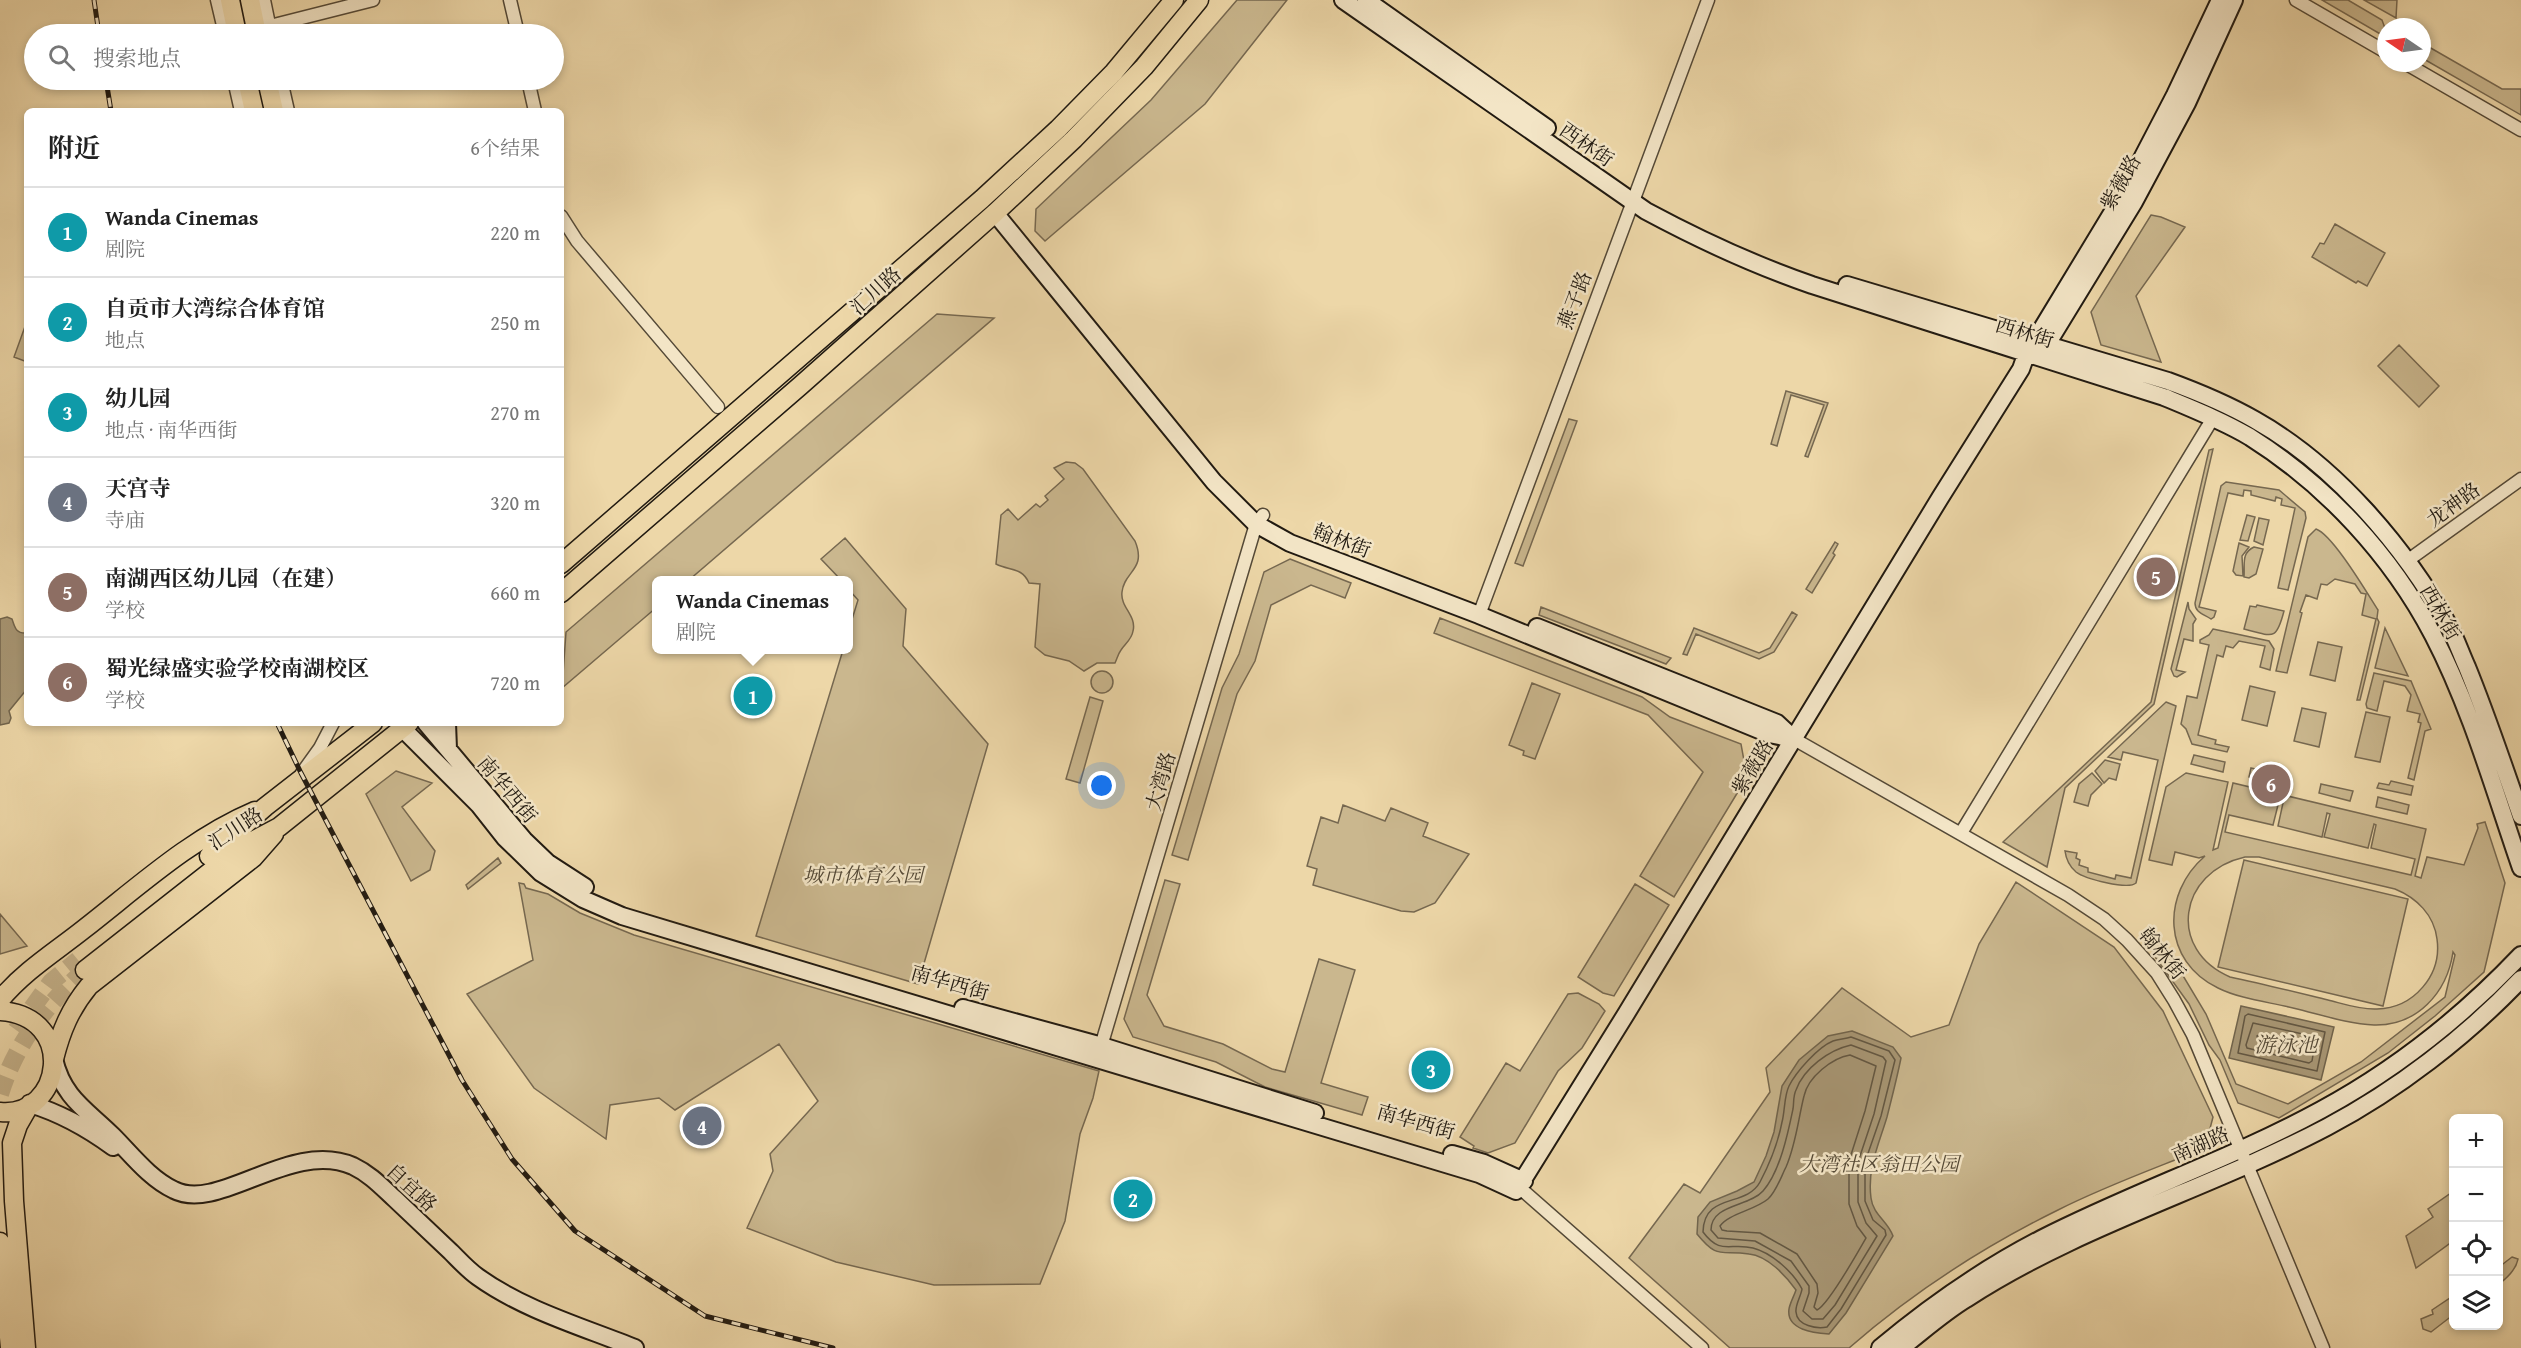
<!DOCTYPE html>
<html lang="zh">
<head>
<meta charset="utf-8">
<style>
  :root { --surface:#fff; --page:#f2f2f2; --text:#222; --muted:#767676; --line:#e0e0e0; --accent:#0b8043 }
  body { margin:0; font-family:"Gentium Book Plus","Noto Serif SC",serif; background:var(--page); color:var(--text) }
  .controls { position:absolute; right:18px; bottom:18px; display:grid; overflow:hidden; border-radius:9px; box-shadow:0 3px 9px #0003 }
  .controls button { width:54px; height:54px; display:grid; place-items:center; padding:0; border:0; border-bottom:2px solid var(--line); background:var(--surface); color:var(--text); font:30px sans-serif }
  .compass { position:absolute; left:2377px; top:18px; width:54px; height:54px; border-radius:50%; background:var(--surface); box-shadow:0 3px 9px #0003; rotate:283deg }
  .you { position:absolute; left:1102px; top:786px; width:21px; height:21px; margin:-15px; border:4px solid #fff; border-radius:50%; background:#1a73e8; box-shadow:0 0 0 9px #1a73e833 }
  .badge { display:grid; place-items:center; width:39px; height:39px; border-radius:50%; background:var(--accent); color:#fff; font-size:20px; font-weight:700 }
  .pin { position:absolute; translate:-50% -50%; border:3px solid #fff; box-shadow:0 2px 6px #0006 }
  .popup { position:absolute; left:652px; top:576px; width:201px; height:78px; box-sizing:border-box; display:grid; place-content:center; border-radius:9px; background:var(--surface); filter:drop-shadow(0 2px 4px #0005); font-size:20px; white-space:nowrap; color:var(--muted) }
  .popup b { font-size:22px; color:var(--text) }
  .popup::after { content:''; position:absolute; left:50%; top:100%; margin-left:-12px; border:12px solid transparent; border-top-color:var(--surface) }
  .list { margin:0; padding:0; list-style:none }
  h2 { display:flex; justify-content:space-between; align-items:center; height:78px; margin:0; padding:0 24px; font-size:26px }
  h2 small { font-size:20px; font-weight:400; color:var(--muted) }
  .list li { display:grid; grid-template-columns:39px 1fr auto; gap:18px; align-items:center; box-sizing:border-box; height:90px; padding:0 24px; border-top:2px solid var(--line) }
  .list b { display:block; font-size:22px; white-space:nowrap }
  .list p { margin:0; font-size:20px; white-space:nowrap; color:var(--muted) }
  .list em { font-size:20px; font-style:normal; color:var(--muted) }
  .icon { flex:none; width:33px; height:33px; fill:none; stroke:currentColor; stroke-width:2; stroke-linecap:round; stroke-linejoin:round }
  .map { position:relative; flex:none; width:2521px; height:1348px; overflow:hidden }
  .search { position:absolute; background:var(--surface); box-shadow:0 3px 9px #0003; left:24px; top:24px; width:540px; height:66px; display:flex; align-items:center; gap:15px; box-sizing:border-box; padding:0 21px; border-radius:33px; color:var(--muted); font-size:22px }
  .panel { position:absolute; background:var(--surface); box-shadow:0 3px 9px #0003; left:24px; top:108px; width:540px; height:618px; border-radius:9px }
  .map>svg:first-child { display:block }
  .green { fill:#cab78e; stroke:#766850; stroke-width:1.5; fill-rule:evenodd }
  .water { fill:#a89775; stroke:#72654d; stroke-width:1.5 }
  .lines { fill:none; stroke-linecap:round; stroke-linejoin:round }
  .shore { stroke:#645843; stroke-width:1.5 }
  .primary-tunnel { stroke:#c4b18a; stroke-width:18; stroke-dasharray:18 9; stroke-linecap:butt }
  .street-casing { stroke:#544937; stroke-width:15 }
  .secondary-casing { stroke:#211a11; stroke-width:20 }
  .primary-casing { stroke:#211a11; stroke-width:21 }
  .street { stroke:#f3e5c6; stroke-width:12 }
  .secondary { stroke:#f3e5c6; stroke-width:16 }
  .primary { stroke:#edd7a8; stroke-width:18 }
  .rail-casing { stroke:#211a11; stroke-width:5 }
  .rail { stroke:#f3e5c6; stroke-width:3; stroke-dasharray:9; stroke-linecap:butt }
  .labels { text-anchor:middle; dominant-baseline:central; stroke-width:5; stroke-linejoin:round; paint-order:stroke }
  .street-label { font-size:20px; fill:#211a11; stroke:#f3e5c6 }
  .park-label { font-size:20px; font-style:italic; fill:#544936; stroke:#f3e5c6 }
  .water-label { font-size:21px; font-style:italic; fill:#574c39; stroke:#f3e5c6 }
</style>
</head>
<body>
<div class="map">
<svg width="2521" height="1348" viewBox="0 0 2521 1348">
  <rect width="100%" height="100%" fill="#edd7a8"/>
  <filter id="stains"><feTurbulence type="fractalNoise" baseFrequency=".00333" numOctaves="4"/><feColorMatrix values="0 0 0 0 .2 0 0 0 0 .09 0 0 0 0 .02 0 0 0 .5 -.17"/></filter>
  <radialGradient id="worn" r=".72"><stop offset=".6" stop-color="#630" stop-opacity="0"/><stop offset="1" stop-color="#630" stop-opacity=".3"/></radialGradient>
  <path class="green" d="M1237,0h50l-82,104 -160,137 -10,-10 1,-22 115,-109z
    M2322,0h26l34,20 4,11 -4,4z
    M2364,0h33l-1,18z
    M2422,43l80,46h19v26l-99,-57z
    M2151,215l10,2 24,10 -49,69 25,66 -60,-17 -10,-33z
    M2335,224l50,29 -18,33 -9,-5 -2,2 -44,-26 8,-14 4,1z
    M937,314l57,4 -305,262h-32v27l-95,81 4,-56z
    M27,321v41l-13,-5z
    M2399,345l40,41 -20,21 -41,-41z
    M1786,391l42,12 -20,54 -3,-1 19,-51 -33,-10 -14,51 -6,-2z
    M1569,419l8,2 -54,145 -8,-3z
    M2213,449l-59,255 -89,84 -18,79 -44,-25 148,-140 58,-252z
    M1066,462l9,1 8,6 52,72c12,29 -11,30 -13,51 -2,15 15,24 11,39 -1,8 -8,13 -12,19 -3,4 -4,9 -6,13h-18l-13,8 -15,-10 -24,-6 -10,-8 5,-63 -11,-1c-7,-16 -19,-12 -33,-19l5,-49 7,-6 10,11 18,-16 4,3 8,-7 -3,-4 19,-17 -10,-11z
    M2226,482l53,8 26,22 1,6 -18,72 -10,-2 17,-80 -14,-3 1,-6 -6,-2 -1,4 -24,-6v-4l-7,-1 -1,6 -15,-3 -29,114 17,4 -2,6 -3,2c-7,-5 -16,-6 -16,-16l26,-117z
    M2247,515l8,2 -7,24 -8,-1z
    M2259,518l10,2 -6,25 -9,-4z
    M2316,529c17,6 51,64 62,81l-1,8 2,4 -19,78h-3l19,-81 -14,-4 4,-21 -5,-1 -6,-9 -20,-5 -8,6 -6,-1 -4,15 -11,-4 -6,17 2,1 -15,60 -11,-2 32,-134z
    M845,538l61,71 -3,37 85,98 -70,240 -162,-48 87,-286h6v-21l9,-29 -9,-10v-10h-8l-20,-21z
    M1835,542l3,2 -5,9 2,2 -23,38 -6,-4z
    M2239,543l10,4 -7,9 1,20 -7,-1 -3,-4z
    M2254,547l9,2 -7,25 -7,4 -5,-1c1,-13 -3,-24 10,-30z
    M1290,559l61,24 -6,15 -34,-13 -40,20 -16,56 -18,33 -49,166 -16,-5 50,-167 17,-34 25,-82z
    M2188,602l1,7 7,10 -3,5v17l-9,-2 -8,31 9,2 -8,5 -3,-1 -3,-7z
    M2257,605l27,6c-8,31 -11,25 -40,18l6,-23 6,1z
    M1541,607l130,51 -5,6 -127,-49z
    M1792,612l5,3 -23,37 -15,7 -63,-25 -9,21 -4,-1 11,-26 65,25 11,-5z
    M1440,618l202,79 28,20 71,27 6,33 -73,120 -34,-21 63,-104 -55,-57 -214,-82z
    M2385,628l23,48 -33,-8z
    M2213,629l56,12 5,8 -4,21 -10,-3 5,-21 -26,-5 -6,7 -7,-2 -3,11 -6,-2 -19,80 18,5 -1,4 14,3 -2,5 -35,-8 -6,-15 -5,-5 6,-28 10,2 12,-53 -9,-2v-3l9,-5z
    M2318,642l24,5 -7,34 -25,-6z
    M1091 682a11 11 0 1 1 22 0a11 11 0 1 1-22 0Z
    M2374,673l37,8 20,48 -6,2 -11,49 -6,-2 13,-55 -3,-1 2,-8 -13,-3 4,-16 -6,-9 -21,-5 -7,30 -10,-3 -1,-4z
    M1532,683l28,11 -25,65 -12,-4 1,-4 -15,-6z
    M2250,686l25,6 -8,34 -25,-6z
    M1090,697l13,4 -23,82 -14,-4z
    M2166,702l10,4 -40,177c-8,7 -51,-4 -60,-11 -7,-6 -10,-13 -11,-21l12,2 -1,5 4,2 -1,5 9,3v4l27,7 1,-4 15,3 27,-118 -35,-8 -2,8 -13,-3z
    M2302,708l24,5 -7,34 -25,-6z
    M2366,712l24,5 -10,45 -25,-5z
    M2194,755l31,7 -2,10 -32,-8z
    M2105,760l15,4 -4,16 -7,-2 -5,5 -9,-12z
    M2251,768l32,7 -3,10 -31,-8z
    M396,771l36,12 -30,24 33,44 -5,19 -19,11 -45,-87z
    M2092,773l10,11 -11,11 -3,11 -14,-4 5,-18z
    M2186,773l42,9 -15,68 5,-2 15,-65 193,46 -11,47 6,2 6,-21 37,8 14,-37 -1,-4 8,-2 20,61 -21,89 -49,44 -47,37 -109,65 -41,-15 -18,-43 -11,-15 -20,-41 -36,-50 1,-17 22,27 30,50 30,70 52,20 73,-42 84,-65 10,-42 -2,-3c-6,41 -36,74 -79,73 -27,-1 -55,-11 -81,-17 -24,-6 -53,-9 -75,-20 -56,-27 -57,-94 -13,-132l-6,2 -24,-6 -3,13 -23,-5 17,-73zM2279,801l4,2 -5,23 44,11 5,-24 3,1 -6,23 44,11 6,-24 2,1 -5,23 44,11 -4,16 -186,-43 4,-17 44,10zM2245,857h14l136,32c22,9 39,26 42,50 5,36 -23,69 -60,70 -16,1 -33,-5 -49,-9 -33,-8 -65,-16 -98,-23 -63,-27 -52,-105 15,-120z
    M2391,781l22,5 -2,9 -34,-7 2,-5 10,2z
    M2321,784l32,7 -3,10 -31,-8z
    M2378,797l31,8 -2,9 -31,-7z
    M1343,805l42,16 6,-13 37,15 -5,13 46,18 -34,49 -21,9 -13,-1 -88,-26 4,-16 -10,-3 14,-49 17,6z
    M498,858l3,5 -33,26 -2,-4z
    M2244,860l164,39 -25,107 -165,-39z
    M1165,880l15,4 -33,111 17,31 59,18 49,25 13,3 34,-113 36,11 -34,113 47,14 -6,18 -97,-28 -49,-25 -83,-25 -9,-18z
    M2016,882l98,65 49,64 50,106 -8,31c-49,20 -100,38 -147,62 -75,37 -146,83 -209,138h-119l-101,-90 55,-74 16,9 70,-101 -4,-24 76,-80 69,49 38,-12 30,-81z
    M519,883l5,1 2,4 22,6 32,19 54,22 465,136 -6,27 -13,36 -15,87 -25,63 -106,1 -98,-23 -89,-34 26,-57 -3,-17 48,-53 -39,-57 -104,66 -16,-12 -49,7 -4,34 -72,-51 -67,-94 66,-34z
    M1635,884l34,21 -55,91 -11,-3 -25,-16z
    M0,914l27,32 -27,8z
    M1578,993l21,11 6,7 -23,37 -24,23 -43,72 -27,10 -15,-5 1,-2 -14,-9 46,-74 14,8 48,-77z
    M2451,1193l3,3 -1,45 -37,27 -10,-32 27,-19 -5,-8z
    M2512,1257l6,2c-2,11 -11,19 -19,25v-17z
    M2453,1296v19l-22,17 -8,-3 -2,-10 12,-5 -1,-4z"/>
  <path class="water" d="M7,617l5,2c3,9 4,15 15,14v56l-18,22 2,7 -2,5 -9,2v-106z
    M2241,1006l93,21 -13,53 -92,-22z
    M1852,1031l41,16 8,11c-4,20 -9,39 -14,59 -8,27 -20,51 -16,81 2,17 17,23 22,38l-47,77 -17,21c-15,-1 -43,-4 -40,-25 1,-6 5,-13 7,-19 -10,-14 -28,-34 -47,-36 -29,-4 -31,6 -52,-20l1,-17 12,-15 27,-11 17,-9 12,-26 8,-24 8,-46 17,-26 29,-24z"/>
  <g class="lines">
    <path class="shore" d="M2248,1014l77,18 -8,39 -79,-18 7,-37z
      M2253,1023l63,14 -4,24 -3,2 -62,-15 -1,-3z
      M2261,1034l43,10 1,6 -3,2 -43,-10 -2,-6z
      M1851,1037l38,14 6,9 -14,56 -16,46v39l8,19 12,10 1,5 -45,74 -14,18c-10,2 -30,-1 -31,-15 -1,-7 5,-16 6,-23 -9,-17 -30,-36 -49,-41 -23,-6 -32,8 -50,-16 1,-40 43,-24 57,-50 10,-19 18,-39 22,-60 3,-11 2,-26 7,-36 7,-14 29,-39 44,-45 6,-2 12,-2 18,-4z
      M1851,1045l32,12 3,4 -12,53 -16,48v40l8,21 11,13 -42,69 -12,14h-11l-9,-8 6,-18v-7l-18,-25 -36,-20 -37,-3 -7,-8c0,-26 38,-23 52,-39 17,-19 25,-58 30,-82 1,-6 0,-13 3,-19 8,-22 33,-40 55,-45z
      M1850,1055l26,11 -11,45 -16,50v43l8,22 9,12c-8,14 -38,67 -49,72l-3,-3 4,-14 -1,-9 -20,-30 -37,-21 -33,-2 -5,-1 -2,-4c8,-12 35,-16 48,-27 8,-7 13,-22 18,-32 10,-23 12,-47 18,-71 4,-19 28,-38 46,-41z"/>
    <path class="primary-tunnel" d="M16,1030l35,-48 27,-22
      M0,1094c16,-51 46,-89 85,-124"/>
    <g class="street-casing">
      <path id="street" d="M217,0l8,34
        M264,0l7,34
        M510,0l8,34
        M2296,0l90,52
        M270,26l103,-26
        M2405,63l116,67
        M234,80l7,31
        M281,80l7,31
        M528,80l7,31
        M561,216l16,25 141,166
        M2407,561l114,-82
        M1479,615l229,-615
        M1794,739l274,156 36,24 23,21 30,33 17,27 19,35 130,313
        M302,773l18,-25 13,-25
        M1961,833l252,-415
        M1099,1053l157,-529 7,-9
        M1519,1187l183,161"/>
    </g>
    <g class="secondary-casing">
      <path id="secondary" d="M1343,0l303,211c54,29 108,54 166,74l352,112c29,12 59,24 86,40 76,48 141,118 183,198 38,73 61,155 88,233
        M1366,0l181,128
        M995,213l219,269 42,42 34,19 189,72 290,119 25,5
        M1847,285l321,96c30,11 59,23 87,39 80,45 149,126 194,206 7,13 12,28 18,41 20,49 37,100 54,149
        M2052,336l82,-134 53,-99 47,-103
        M1537,627l240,96 16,15
        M426,723l98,117 24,23 37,24
        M447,723l1,26
        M402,728l77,77 26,33 36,35 42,26 39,17 857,258 37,17 110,-177 314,-516 81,-129 5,-14 97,-160 52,-100 45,-95
        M963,1008l139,38 213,67
        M54,1059c9,39 33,51 59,77 18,18 37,43 61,54 45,23 117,-51 179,-24 17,8 29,21 42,33 19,18 38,36 56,53 9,9 17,18 27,25 46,33 105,50 157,71
        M30,1104c30,9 57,24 83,43
        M1452,1154l32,9 40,18
        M1880,1348c50,-42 103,-79 161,-109 92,-47 190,-80 280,-129 74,-40 142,-94 200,-155
        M1901,1348c21,-16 42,-35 65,-49 112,-73 243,-110 361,-172 70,-37 139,-90 194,-148"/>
    </g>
    <g class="primary-casing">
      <path id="primary" d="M230,0l7,34
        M250,0l7,34
        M247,80l7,31
        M267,80l7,31
        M561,564l421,-365 76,-70 56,-57 60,-72
        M561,593l239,-207 195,-173 79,-74 70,-72 55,-67
        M209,856l56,-49 108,-84
        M85,970l158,-124 36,-19 130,-104
        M0,1000c24,-29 55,-48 84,-71 54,-42 107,-91 171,-118
        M0,1011c78,5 63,107 0,101
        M54,1059c7,-28 16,-50 35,-73l164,-128 21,-24
        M0,1242l10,106
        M26,1348l-12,-147 -2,-58 6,-18 12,-21"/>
    </g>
    <use href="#street" class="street"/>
    <use href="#secondary" class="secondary"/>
    <use href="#primary" class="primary"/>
    <g class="rail-casing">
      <path id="rail" d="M94,0l5,34
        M106,80l5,31
        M277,723l24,50 161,307 50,79 63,72 130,85 128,32"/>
    </g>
    <use href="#rail" class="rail"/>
  </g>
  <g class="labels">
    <g class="street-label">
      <text transform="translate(1587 144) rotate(35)">西林街</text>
      <text transform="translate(2120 182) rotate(-61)">紫薇路</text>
      <text transform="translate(875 290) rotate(-42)">汇川路</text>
      <text transform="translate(1574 300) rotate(-69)">燕子路</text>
      <text transform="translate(2025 332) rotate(17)">西林街</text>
      <text transform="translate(2453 504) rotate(-36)">龙神路</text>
      <text transform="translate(1342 540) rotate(21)">翰林街</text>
      <text transform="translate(2441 612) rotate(60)">西林街</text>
      <text transform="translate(1752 767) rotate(-59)">紫薇路</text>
      <text transform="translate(1160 781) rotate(-74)">大湾路</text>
      <text transform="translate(508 789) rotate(50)">南华西街</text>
      <text transform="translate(235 828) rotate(-33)">汇川路</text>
      <text transform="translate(2163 953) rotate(51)">翰林街</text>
      <text transform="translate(950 982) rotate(16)">南华西街</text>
      <text transform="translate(1416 1121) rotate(16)">南华西街</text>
      <text transform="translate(2200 1144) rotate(-24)">南湖路</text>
      <text transform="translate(412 1187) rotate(43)">自宜路</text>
    </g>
    <g class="park-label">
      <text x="863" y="874">城市体育公园</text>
      <text x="1879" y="1163">大湾社区翁田公园</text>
    </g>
    <g class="water-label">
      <text x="2286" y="1044">游泳池</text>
    </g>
  </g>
  <rect width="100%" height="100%" filter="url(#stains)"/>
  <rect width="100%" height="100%" fill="url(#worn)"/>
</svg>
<div class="controls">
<button>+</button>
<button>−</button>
<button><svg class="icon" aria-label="locate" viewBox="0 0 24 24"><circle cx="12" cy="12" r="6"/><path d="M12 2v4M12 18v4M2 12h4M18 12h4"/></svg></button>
<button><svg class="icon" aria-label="layers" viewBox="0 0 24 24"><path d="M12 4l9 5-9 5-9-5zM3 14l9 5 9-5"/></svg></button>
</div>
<svg class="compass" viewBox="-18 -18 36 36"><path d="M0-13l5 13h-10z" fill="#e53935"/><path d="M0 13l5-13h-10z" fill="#767676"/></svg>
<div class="you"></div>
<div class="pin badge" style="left:753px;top:696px;background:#0f9aa8">1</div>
<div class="popup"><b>Wanda Cinemas</b>剧院</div>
<div class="pin badge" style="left:1133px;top:1199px;background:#0f9aa8">2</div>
<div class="pin badge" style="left:1431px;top:1070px;background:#0f9aa8">3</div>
<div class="pin badge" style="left:702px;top:1126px;background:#6b7280">4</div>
<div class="pin badge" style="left:2156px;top:577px;background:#8d6e63">5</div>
<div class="pin badge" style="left:2271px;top:784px;background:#8d6e63">6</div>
<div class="search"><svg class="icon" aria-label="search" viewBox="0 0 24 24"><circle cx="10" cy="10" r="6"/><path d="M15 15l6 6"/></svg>搜索地点</div>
<section class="panel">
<h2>附近<small>6个结果</small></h2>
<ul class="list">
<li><span class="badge" style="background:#0f9aa8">1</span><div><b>Wanda Cinemas</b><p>剧院</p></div><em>220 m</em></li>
<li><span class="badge" style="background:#0f9aa8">2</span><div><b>自贡市大湾综合体育馆</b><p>地点</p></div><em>250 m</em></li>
<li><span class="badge" style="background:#0f9aa8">3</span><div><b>幼儿园</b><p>地点 · 南华西街</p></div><em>270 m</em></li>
<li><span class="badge" style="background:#6b7280">4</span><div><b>天宫寺</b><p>寺庙</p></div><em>320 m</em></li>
<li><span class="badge" style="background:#8d6e63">5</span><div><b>南湖西区幼儿园（在建）</b><p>学校</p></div><em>660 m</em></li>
<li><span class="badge" style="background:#8d6e63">6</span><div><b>蜀光绿盛实验学校南湖校区</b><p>学校</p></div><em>720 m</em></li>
</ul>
</section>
</div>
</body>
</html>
